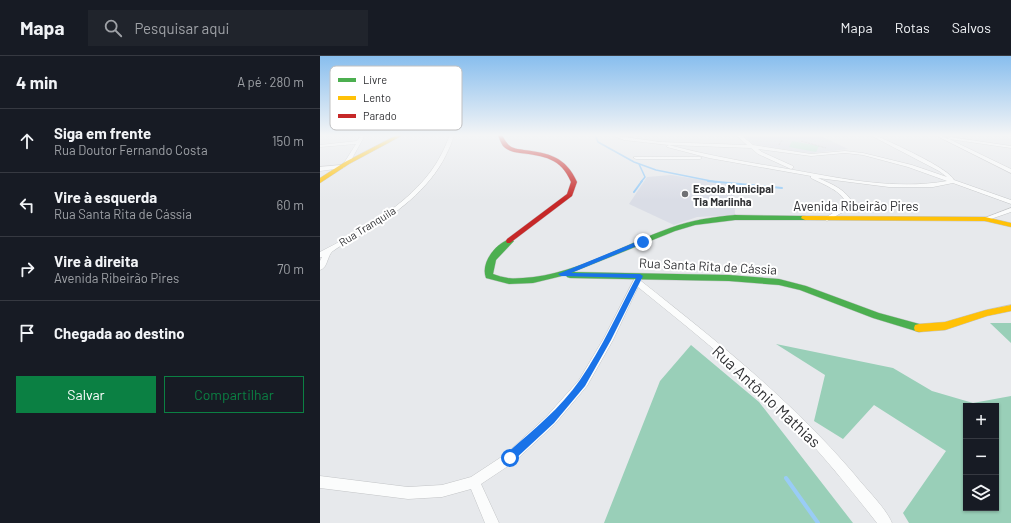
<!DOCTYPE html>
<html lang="pt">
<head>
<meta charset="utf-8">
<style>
  :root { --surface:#171b24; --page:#20242c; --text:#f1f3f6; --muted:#9ea1a6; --line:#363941; --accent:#0b8043 }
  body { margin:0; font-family:Barlow,sans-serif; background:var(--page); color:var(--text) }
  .controls { position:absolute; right:12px; bottom:12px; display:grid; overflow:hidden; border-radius:0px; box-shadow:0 1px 3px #0004 }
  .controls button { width:36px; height:36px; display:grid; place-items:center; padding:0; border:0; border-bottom:1px solid var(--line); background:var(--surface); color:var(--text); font:20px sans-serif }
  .stop { position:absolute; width:12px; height:12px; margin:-9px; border:3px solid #1a73e8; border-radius:50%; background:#fff }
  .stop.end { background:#1a73e8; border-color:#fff; box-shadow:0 1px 4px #0008 }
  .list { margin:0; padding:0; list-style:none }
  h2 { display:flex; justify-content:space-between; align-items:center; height:52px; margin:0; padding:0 16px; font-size:17px }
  h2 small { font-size:13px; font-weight:400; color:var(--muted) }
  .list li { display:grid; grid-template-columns:26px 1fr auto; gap:12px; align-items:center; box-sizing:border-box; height:64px; padding:0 16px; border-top:1px solid var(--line) }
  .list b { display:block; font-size:15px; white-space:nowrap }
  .list p { margin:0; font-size:13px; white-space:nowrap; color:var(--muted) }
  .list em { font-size:13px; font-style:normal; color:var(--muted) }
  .actions { display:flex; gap:8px; padding:12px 16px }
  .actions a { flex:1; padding:9px 0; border:1px solid var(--accent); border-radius:0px; text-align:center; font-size:14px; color:var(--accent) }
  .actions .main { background:var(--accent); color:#fff }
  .icon { flex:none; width:22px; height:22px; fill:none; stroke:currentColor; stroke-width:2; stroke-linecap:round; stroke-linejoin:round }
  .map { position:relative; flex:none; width:691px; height:467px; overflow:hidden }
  header { display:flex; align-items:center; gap:24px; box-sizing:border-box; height:56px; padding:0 20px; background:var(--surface); border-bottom:1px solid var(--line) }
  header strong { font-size:19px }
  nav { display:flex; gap:22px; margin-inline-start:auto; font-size:14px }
  .search { width:280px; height:36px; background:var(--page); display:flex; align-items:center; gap:10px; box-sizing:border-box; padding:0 14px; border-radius:0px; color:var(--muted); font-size:15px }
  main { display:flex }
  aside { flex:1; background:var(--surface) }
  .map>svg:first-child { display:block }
  .built { fill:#dadde6 }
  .green { fill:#bfe4d3 }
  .forest { fill:#99cfb8; fill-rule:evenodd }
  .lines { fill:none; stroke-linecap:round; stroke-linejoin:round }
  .stream-far2 { stroke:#99ccf6; stroke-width:1.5 }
  .stream-far1 { stroke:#99ccf6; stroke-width:2 }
  .stream { stroke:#99ccf6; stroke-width:4 }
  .street-casing { stroke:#c3c5c7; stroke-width:1 }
  .fast-casing { stroke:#c3c5c7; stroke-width:1 }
  .slow-casing { stroke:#c3c5c7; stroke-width:1 }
  .jam-casing { stroke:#c3c5c7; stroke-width:1 }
  .path { stroke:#c7c7c8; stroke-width:1; stroke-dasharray:2.5 1; stroke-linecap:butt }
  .street { fill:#fbfcfc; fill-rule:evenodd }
  .fast { fill:#4caf50; fill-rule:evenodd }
  .slow { fill:#ffc107; fill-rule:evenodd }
  .jam { fill:#c62828; fill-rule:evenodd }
  .route { fill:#1a73e8 }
  .poi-dot { fill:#707174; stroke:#fff; stroke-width:1.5 }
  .labels { text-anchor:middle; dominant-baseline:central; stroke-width:4; stroke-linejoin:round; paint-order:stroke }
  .far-poi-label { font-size:11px; font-weight:bold; fill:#303134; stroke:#fff; text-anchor:start }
  .far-street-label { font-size:11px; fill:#303134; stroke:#fff }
  .street-label { font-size:13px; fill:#303134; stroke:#fff }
  .near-street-label { font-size:16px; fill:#303134; stroke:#fff }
  .key { fill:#fff; stroke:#c1c1c2; stroke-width:1 }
  .key-label { font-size:11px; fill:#303134 }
</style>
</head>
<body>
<header>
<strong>Mapa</strong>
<div class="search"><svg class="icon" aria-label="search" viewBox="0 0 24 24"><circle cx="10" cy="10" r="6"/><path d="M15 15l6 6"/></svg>Pesquisar aqui</div>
<nav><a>Mapa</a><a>Rotas</a><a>Salvos</a></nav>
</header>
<main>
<aside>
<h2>4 min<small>A pé · 280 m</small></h2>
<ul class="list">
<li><svg class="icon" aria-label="ahead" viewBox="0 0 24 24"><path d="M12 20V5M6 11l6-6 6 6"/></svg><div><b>Siga em frente</b><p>Rua Doutor Fernando Costa</p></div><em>150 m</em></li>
<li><svg class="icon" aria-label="left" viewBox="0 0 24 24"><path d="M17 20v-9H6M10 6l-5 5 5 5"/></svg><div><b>Vire à esquerda</b><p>Rua Santa Rita de Cássia</p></div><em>60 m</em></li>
<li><svg class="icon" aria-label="right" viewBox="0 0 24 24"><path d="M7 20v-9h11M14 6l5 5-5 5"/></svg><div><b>Vire à direita</b><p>Avenida Ribeirão Pires</p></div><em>70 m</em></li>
<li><svg class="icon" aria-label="arrive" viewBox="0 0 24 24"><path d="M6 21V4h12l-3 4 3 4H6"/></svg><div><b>Chegada ao destino</b></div></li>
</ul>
<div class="actions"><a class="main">Salvar</a><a>Compartilhar</a></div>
</aside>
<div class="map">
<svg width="691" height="467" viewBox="0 0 691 467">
  <rect width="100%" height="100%" fill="#e7e9ec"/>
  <path class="built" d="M422,79h77l29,14 -36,4 -11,-1 -48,-8z
    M351,119l63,10 1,30 -38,2 -23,8 -45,-21 18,-27z"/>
  <path class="green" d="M472,85l27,5 -3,6 -27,-5z"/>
  <path class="forest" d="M670,267h21v20z
    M456,288l117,24 39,23 41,12 38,-7v127h-102l-6,-10 43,-62 -72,-46 -31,34 -29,-18 11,-46zM646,350h30v102h-30z
    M371,289l68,57 94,121h-249l56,-142z"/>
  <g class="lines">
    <path class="stream-far2" d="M275,79l3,7 36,20 22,8 60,12
      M319,108l6,13 -4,5"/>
    <path class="stream-far1" d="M388,125l74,7
      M314,136l8,-11"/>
    <path class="stream" d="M466,422l32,45"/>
    <g class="street-casing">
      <path id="street" d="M41,79h4l-16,29 -5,-1 12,-19 -36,3v-2l37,-4z
        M130,79h4c-2,7 -5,14 -8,20 -17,35 -51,59 -83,79 -10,6 -21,10 -30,17 -6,4 -5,17 -13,19v-9l2,-4h-2v-5c43,-22 98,-52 121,-97 4,-7 6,-14 9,-20z
        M291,79l49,7 87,3 -11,-10h5l12,10 58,9 34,-3 18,2 49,12 35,12 -8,-6 -69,-36h5c15,7 74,33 79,45l57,20v4l-58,-21 -20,4h-44l-71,-9c14,6 29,12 35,26l-3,4 -23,13 -2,-1v-2l22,-14c-6,-14 -23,-19 -36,-26v-2l-102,-18 -42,-11v-1l2,-1 -45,-5zM349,89l82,3 7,6 33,15 2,-1v-2l-31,-14 -4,-3 53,7 34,-3 18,2 45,12 39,14c-51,9 -103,-2 -153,-11 -42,-7 -84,-14 -125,-25z
        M615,79h5l8,4 2,-2 61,9v2l-62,-9 62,30v4z
        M314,101h66l2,1 -2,1h-64l-2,-1z
        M21,109l3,2 -1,1 -23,3v-4z
        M691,152v4l-26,9 -3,-2z
        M317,218h6l1,2 -3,5c77,61 150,119 214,194 10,13 31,33 37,48h-15c-32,-41 -65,-81 -101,-117 -43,-43 -91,-81 -138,-119l-25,53 -26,46 -32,38 -41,38 -33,22 18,39h-14l-14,-34 -29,8 -34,2 -88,-11v-12l88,11 34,-2 29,-8 35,-23 41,-38 32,-36 25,-42z"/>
    </g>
    <g class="fast-casing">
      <path id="fast" d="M415,159l70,1 4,2 -4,2h-70l-40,5 -20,6 -102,41 156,3 50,4 27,7 73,27 44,12 1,3 -1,3 -4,1 -46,-14 -73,-28 -21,-5 -50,-4 -159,-3 -3,-1 -1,-2 -33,8 -24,1 -23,-6c-6,-15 10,-35 24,-39l4,2 -18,19 -3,14c5,2 10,3 15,4 5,1 10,0 15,0 52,-3 99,-33 147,-50 21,-8 43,-11 65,-13z"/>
    </g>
    <g class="slow-casing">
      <path id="slow" d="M77,79h6l-54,29 -29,19v-5l25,-16z
        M482,160l183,1 26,6v4l-26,-6 -180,-1 -4,-2z
        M691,249v6l-24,5 -42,14 -26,2 -4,-1 -1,-3 1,-3 4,-1 26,-2 41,-12z"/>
    </g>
    <g class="jam-casing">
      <path id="jam" d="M178,79h4c2,3 3,6 5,8 4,6 11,6 17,7 25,3 42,7 53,32l-5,14 -62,47h-3l-1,-2 1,-2 60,-45 4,-12c-10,-24 -27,-26 -51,-29 -6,-1 -12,-2 -17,-7 -2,-3 -4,-8 -5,-11z"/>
    </g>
    <path class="path" d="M481,85l25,7
      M459,89l3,-5"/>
    <use href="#street" class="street"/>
    <use href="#fast" class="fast"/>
    <use href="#slow" class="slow"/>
    <use href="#jam" class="jam"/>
  </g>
  <linearGradient id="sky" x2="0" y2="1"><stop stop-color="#88beee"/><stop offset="0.55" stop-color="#f4f5f6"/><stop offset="1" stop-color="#f4f5f6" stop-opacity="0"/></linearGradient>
  <rect width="691" height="144" fill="url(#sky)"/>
  <path class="route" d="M321,184l5,2 -75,31 69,1 3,2 -32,64 -26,46 -31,37 -41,38 -3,2 -4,-2 -1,-3 1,-4c26,-23 54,-45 74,-74 22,-32 38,-68 56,-102l-75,-2 -3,-2z"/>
  <circle class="poi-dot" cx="365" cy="138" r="4"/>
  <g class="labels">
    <g class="far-poi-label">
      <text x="373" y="132">Escola Municipal<tspan x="373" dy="13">Tia Mariinha</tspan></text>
    </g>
    <g class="far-street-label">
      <text transform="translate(47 170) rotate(-32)">Rua Tranquila</text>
    </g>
    <g class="street-label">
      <text x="536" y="150">Avenida Ribeirão Pires</text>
      <text transform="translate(388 210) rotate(3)">Rua Santa Rita de Cássia</text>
    </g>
    <g class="near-street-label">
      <text transform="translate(447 340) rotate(43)">Rua Antônio Mathias</text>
    </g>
  </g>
  <rect x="10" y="10" width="132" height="64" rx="6" class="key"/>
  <rect x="18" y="22" width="18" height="4" fill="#4caf50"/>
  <rect x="18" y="40" width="18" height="4" fill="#ffc107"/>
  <rect x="18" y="58" width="18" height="4" fill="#c62828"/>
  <g class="key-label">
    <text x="43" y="28">Livre</text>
    <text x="43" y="46">Lento</text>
    <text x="43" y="64">Parado</text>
  </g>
</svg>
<div class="controls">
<button>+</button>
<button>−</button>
<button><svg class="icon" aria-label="layers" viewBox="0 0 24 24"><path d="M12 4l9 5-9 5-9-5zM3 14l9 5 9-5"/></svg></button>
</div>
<div class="stop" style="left:190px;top:402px"></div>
<div class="stop end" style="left:323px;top:186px"></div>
</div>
</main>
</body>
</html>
